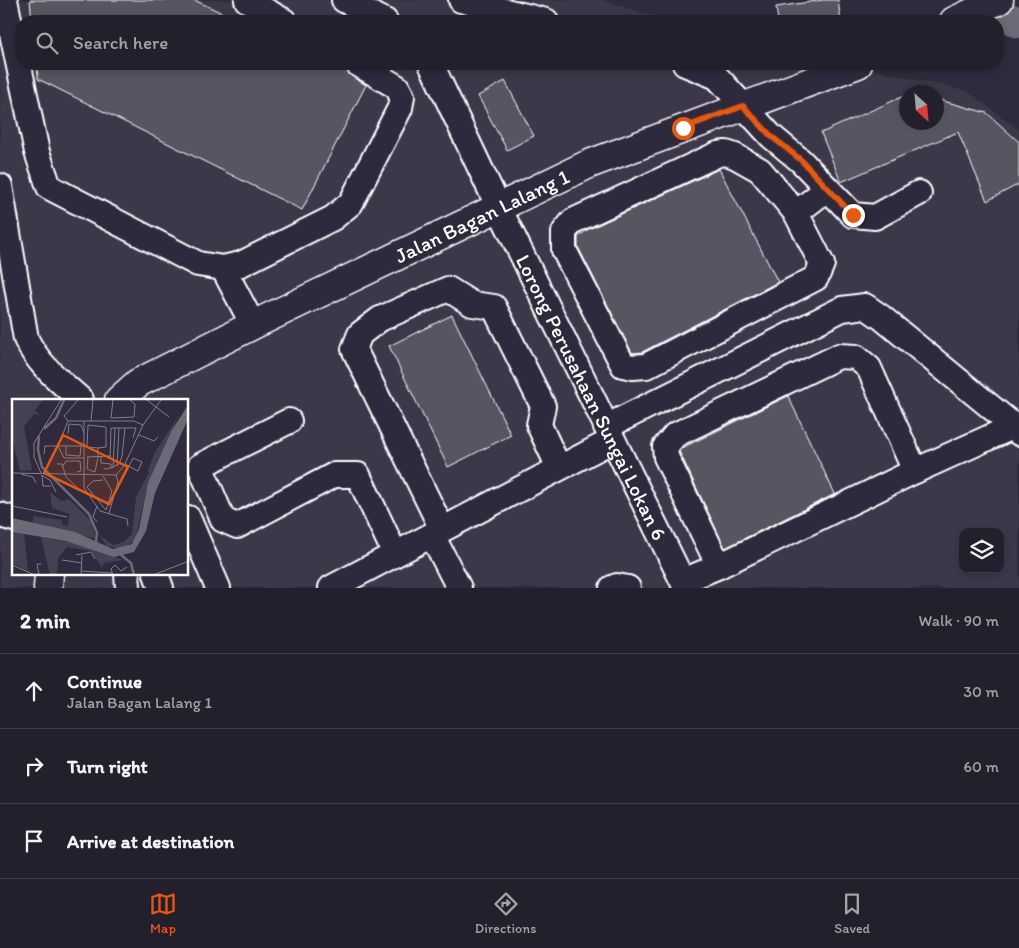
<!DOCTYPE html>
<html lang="en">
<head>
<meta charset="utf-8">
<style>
  :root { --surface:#23202e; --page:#2b2836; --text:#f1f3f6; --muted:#a3a3aa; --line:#403e4a; --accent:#ea580c }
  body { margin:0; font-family:Itim,sans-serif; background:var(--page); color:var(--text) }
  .controls { position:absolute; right:15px; bottom:15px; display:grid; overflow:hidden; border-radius:10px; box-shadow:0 2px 8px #0003 }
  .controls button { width:45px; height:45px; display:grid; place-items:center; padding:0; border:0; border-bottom:1px solid var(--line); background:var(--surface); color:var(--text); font:25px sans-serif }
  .compass { position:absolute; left:899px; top:85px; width:45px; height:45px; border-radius:50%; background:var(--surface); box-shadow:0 2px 8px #0003; rotate:154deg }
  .stop { position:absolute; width:15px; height:15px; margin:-11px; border:4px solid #ea580c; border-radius:50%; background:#fff }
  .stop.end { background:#ea580c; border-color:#fff; box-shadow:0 1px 5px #0008 }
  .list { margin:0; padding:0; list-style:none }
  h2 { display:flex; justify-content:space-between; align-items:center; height:65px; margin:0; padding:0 20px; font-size:21px }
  h2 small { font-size:16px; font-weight:400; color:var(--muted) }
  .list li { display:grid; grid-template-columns:32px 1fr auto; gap:15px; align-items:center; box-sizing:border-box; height:75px; padding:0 20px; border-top:1px solid var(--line) }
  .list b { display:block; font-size:19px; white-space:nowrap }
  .list p { margin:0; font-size:16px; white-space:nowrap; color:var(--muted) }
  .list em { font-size:16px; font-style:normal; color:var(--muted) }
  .icon { flex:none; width:28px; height:28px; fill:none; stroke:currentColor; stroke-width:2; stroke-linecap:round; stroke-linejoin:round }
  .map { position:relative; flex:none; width:1019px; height:588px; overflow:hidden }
  .search { position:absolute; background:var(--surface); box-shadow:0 2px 8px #0003; left:15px; right:15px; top:15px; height:55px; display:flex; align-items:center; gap:12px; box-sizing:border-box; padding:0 18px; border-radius:20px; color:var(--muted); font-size:19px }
  .sheet { height:290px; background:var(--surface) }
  nav { display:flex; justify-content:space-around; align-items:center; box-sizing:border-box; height:70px; border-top:1px solid var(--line); background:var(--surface); font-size:14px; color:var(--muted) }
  nav a { display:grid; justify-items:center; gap:2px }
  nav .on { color:var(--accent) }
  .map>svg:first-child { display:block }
  .built { fill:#3c3749; fill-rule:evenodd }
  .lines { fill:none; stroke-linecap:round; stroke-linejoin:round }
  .river { stroke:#6d6a77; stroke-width:30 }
  .building { fill:#595564; stroke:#fff }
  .minor-casing { stroke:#fff; stroke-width:28 }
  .major-casing { stroke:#fff; stroke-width:31 }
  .minor { stroke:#2f2a3d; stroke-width:24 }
  .major { stroke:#2f2a3d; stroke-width:28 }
  .route { stroke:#ea580c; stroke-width:6 }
  .labels { text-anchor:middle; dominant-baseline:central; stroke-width:4.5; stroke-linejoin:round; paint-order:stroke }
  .street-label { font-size:21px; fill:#fff; stroke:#2f2a3d }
  .inset-river { fill:none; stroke:#6d6a77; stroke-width:2.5 }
  .inset-road { fill:none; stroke:#827f8b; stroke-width:1 }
  .view { fill:#e8590c; fill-opacity:0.15; stroke:#e8590c; stroke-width:2.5 }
  .inset-edge { fill:none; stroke:#fff; stroke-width:2.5 }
</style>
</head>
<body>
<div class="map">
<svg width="1019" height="588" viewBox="0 0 1019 588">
  <rect width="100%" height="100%" fill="#2f2a3d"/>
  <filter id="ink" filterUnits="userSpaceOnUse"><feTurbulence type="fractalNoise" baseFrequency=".02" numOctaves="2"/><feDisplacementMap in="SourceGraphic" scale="10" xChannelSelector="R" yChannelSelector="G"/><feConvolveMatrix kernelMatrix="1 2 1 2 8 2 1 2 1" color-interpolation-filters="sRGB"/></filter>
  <g filter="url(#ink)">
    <path class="built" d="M0,0h602l67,21h-648v43h825l121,27 52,39v458h-1019zM906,92h30v30h-30zM14,400h174v174h-174zM963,532h37v37h-37z"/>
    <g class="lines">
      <path class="river" d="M977,0l42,23"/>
    </g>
    <path class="building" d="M30,0h164l46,21h-208z
      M823,0h15l3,21h-63l-2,-14z
      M37,64h296l13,6 5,6 15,9 -64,125 -264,-131z
      M505,81l29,55 -27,14 -29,-54z
      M906,95v27h30v-23l51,14 32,29v42l-32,17 -29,-69 -117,50 -20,-49z
      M719,169l59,113 -136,70 -10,1 -54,-106v-10l9,-7z
      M452,315l59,120 -63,32 -59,-121z
      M788,396l47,98 -110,54 -46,-97 3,-3z"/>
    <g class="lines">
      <g class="minor-casing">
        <g id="minor">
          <path d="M5,0l32,152 12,35 149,77 25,4 18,-4 92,-46 18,-15 49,-95 2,-12 -5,-9 -39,-23"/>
          <path d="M247,0l37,21"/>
          <path d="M344,0l41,21"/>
          <path d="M461,0l85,21"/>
          <path id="s1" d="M431,64l67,142 188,382"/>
          <path d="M685,64l32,13 54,59 30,25 52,54 22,2 44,-24"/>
          <path d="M726,153l9,3 25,14 36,43 26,51 -6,14 -170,88 -13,1 -10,-2 -59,-115v-18l9,-11 145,-67z"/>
          <path d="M0,186l26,153c13,27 34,42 55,61"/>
          <path d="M796,213l31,-24"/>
          <path d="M223,268l30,57"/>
          <path d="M289,421l-89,45 23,54 14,6 97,-51h24l37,79"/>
          <path d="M606,427l236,-118 23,-3 16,11 133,109 5,7"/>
          <path d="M0,515l14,4"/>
          <path d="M188,518l30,70"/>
          <path d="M442,529l-88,-180 6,-15 20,-15 68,-30 24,15 22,3 49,99 -4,19 20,43"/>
          <path d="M432,535l27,53"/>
          <path d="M719,566l-53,-109 -1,-10 10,-12 164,-79 17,1 13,11 46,103"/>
          <path d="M127,574l1,14"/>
          <path d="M156,574l5,14"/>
          <path d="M683,581l36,-15 196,-95 104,-47"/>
          <path d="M331,588l282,-148"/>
          <path d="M612,588l5,-2 11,2"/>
        </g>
      </g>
      <g class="major-casing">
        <g id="major">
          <path d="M954,21l45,-21"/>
          <path id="s2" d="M119,400l19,-17 115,-58 336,-161 269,-100"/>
          <path d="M48,588l1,-14"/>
        </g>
      </g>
      <use href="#minor" class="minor"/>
      <use href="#major" class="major"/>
    </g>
  </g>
  <g class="lines" filter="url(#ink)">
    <path class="route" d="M683,128l60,-22 28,30 30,24 52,55"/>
  </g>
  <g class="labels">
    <g class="street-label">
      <text stroke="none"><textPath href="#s2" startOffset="408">Jalan Bagan Lalang 1</textPath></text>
      <text stroke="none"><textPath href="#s1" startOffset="370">Lorong Perusahaan Sungai Lokan 6</textPath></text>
    </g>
  </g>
  <g transform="translate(12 399)">
    <rect width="176" height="176" fill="#2f2a3d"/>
    <path d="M0,1h31l-8,10 4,5 -5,-1 -10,12 8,44 -12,1 -8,-34zM166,18l-32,75 -11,49 -15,8 -13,-3 -8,-11 14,10 11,-3 8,-8 4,-37 13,-24 -1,-3 7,-18zM38,93l11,9 8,-2 22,22 5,18 -63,-16v-7l29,4v5l6,1 1,-12 -17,-6zM0,133l12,2 4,37 -16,-8zM29,138l34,6 48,17 -19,3 -2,5 -11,-17 -24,-4 -9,11 -1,17h-7z" fill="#464152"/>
    <path d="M176,6v14l-33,74 -9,38 -12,21 -20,5 -48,-16 -54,-9v-14l63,14 38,17 19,-5 7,-15 9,-46 24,-53z" fill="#6d6a77"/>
    <path class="inset-river" d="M32,30l12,-11 8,-18M27,37l-1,14 4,17 47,47 8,19 -1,9M109,156l10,8 3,12"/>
    <path class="inset-road" d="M135,1l22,17M99,19l23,-1 1,-13 -5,-4M99,19l2,-18M56,22h66l9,4M56,22l-10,25 6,12h20M56,22l-4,-5 14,-16M72,22v67l16,23 27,8 1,7M79,22l2,-21M56,35l1,-10 12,1 3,8M127,36l15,6 4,-4M54,47v9l14,1 1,-10M86,49l-11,-1 1,-22 18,2v20l-8,1v9M32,55l1,-8h39M75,58l24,-1M76,58l-1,12 8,3 3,-15M89,58v6l10,1v4l-7,1M98,58l1,-29h25l-3,10M45,65h5l4,13 15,14M113,65l4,2 7,4 2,1 4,-9 -9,-4 -4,8M105,67l2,-38M50,68l4,-6h14l1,10 -4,1M99,69l8,-4 3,-8 3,-28M101,69l2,-40M0,74l104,2 8,-9 19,-41 18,-25M29,74l-7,-16v-14l27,-43M9,75l12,3 3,6M29,76l9,5 6,12M30,76l1,11h8M91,77l9,15 -6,19 -19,-23 6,-6 10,-1M0,107l55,11M85,107l-4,11 4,5M97,114l9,-31 -2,-7M64,156l15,-3 4,7M50,161l20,3M0,166l23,10M69,172l31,2M27,176l-2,-11h4M69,176l1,-20M101,176l-2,-6 4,-4 6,6 6,-4M141,176l36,-14"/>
    <path class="view" d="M51,36l65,32 -19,37 -65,-31z"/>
    <rect width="176" height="176" class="inset-edge"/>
  </g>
</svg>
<div class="controls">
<button><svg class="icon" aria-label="layers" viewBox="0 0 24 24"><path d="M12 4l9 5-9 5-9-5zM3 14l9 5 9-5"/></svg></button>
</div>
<svg class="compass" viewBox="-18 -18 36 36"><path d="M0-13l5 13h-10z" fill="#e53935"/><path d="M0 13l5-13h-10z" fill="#a3a3aa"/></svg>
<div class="stop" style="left:683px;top:128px"></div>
<div class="stop end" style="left:853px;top:215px"></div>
<div class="search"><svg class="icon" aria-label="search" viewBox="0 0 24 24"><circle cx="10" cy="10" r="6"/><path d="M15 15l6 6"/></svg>Search here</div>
</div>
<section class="sheet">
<h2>2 min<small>Walk · 90 m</small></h2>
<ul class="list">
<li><svg class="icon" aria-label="ahead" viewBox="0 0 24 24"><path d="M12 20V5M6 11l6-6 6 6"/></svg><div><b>Continue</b><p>Jalan Bagan Lalang 1</p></div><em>30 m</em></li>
<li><svg class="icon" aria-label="right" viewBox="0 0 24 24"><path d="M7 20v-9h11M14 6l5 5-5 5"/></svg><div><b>Turn right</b></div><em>60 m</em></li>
<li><svg class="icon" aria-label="arrive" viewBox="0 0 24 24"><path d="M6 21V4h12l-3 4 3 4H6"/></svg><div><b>Arrive at destination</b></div></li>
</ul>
</section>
<nav>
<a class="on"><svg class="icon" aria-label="map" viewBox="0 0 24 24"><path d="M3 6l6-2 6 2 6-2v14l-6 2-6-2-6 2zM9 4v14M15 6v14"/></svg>Map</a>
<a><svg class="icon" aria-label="directions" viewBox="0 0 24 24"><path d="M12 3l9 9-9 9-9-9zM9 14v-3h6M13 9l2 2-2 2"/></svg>Directions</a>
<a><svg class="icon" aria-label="saved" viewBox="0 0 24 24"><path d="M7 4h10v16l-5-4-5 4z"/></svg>Saved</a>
</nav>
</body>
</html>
